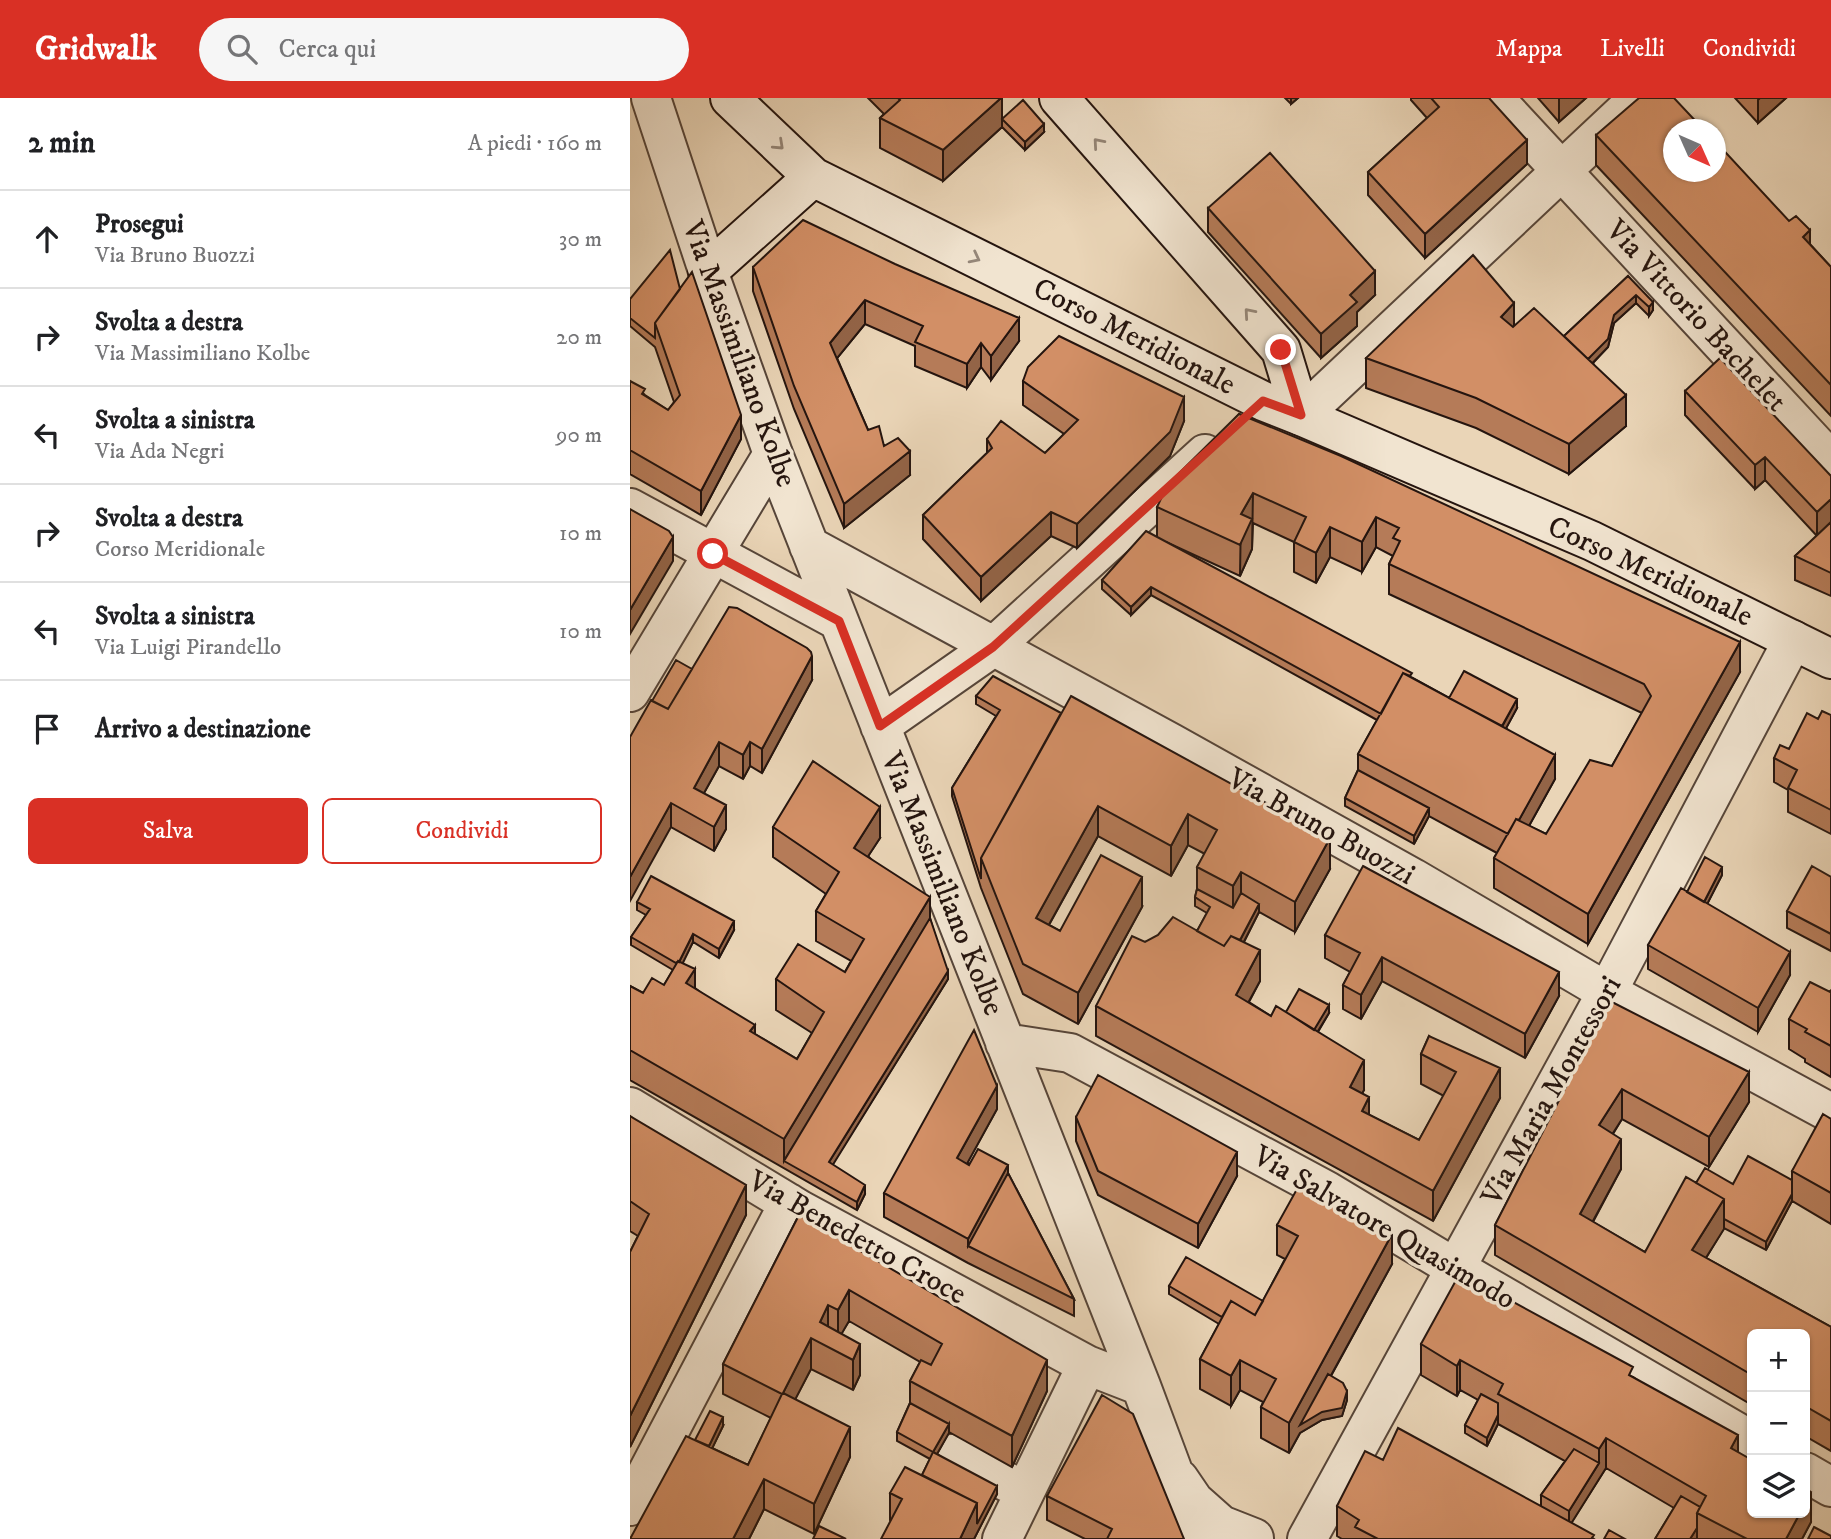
<!DOCTYPE html>
<html lang="it">
<head>
<meta charset="utf-8">
<style>
  :root { --surface:#fff; --page:#f6f6f6; --text:#202124; --muted:#757577; --line:#e0e0e0; --accent:#d93025 }
  body { margin:0; font-family:"IM FELL DW Pica",serif; background:var(--page); color:var(--text) }
  .controls { position:absolute; right:21px; bottom:21px; display:grid; overflow:hidden; border-radius:10px; box-shadow:0 2px 5px #0004 }
  .controls button { width:63px; height:63px; display:grid; place-items:center; padding:0; border:0; border-bottom:2px solid var(--line); background:var(--surface); color:var(--text); font:35px sans-serif }
  .compass { position:absolute; left:1033px; top:21px; width:63px; height:63px; border-radius:50%; background:var(--surface); box-shadow:0 2px 5px #0004; rotate:135deg }
  .stop { position:absolute; width:21px; height:21px; margin:-16px; border:5px solid #d93025; border-radius:50%; background:#fff }
  .stop.end { background:#d93025; border-color:#fff; box-shadow:0 2px 7px #0008 }
  .list { margin:0; padding:0; list-style:none }
  h2 { display:flex; justify-content:space-between; align-items:center; height:91px; margin:0; padding:0 28px; font-size:30px }
  h2 small { font-size:23px; font-weight:400; color:var(--muted) }
  .list li { display:grid; grid-template-columns:46px 1fr auto; gap:21px; align-items:center; box-sizing:border-box; height:98px; padding:0 28px; border-top:2px solid var(--line) }
  .list b { display:block; font-size:26px; white-space:nowrap }
  .list p { margin:0; font-size:23px; white-space:nowrap; color:var(--muted) }
  .list em { font-size:23px; font-style:normal; color:var(--muted) }
  .actions { display:flex; gap:14px; padding:21px 28px }
  .actions a { flex:1; padding:16px 0; border:2px solid var(--accent); border-radius:10px; text-align:center; font-size:24px; color:var(--accent) }
  .actions .main { background:var(--accent); color:#fff }
  .icon { flex:none; width:38px; height:38px; fill:none; stroke:currentColor; stroke-width:2; stroke-linecap:round; stroke-linejoin:round }
  .map { position:relative; flex:none; width:1201px; height:1441px; overflow:hidden }
  header { display:flex; align-items:center; gap:42px; box-sizing:border-box; height:98px; padding:0 35px; background:var(--accent); color:#fff }
  header strong { font-size:33px }
  nav { display:flex; gap:38px; margin-inline-start:auto; font-size:24px }
  .search { width:490px; height:63px; background:var(--page); display:flex; align-items:center; gap:18px; box-sizing:border-box; padding:0 24px; border-radius:38px; color:var(--muted); font-size:26px }
  main { display:flex }
  aside { flex:1; background:var(--surface) }
  .map>svg:first-child { display:block }
  .lines { fill:none; stroke-linecap:round; stroke-linejoin:round }
  .street-casing { stroke:#564539; stroke-width:42 }
  .secondary-casing { stroke:#25150f; stroke-width:42 }
  .street { stroke:#f1e4d0; stroke-width:38 }
  .secondary { stroke:#f1e4d0; stroke-width:38 }
  .wall { fill:#b57b58; stroke:#25150f; stroke-width:2; fill-rule:evenodd }
  .shaded-wall { fill:#936447; stroke:#25150f; stroke-width:2 }
  .building { fill:#d28f66; stroke:#25150f; stroke-width:2 }
  .oneway { stroke:#958779 }
  .route { stroke:#d93025; stroke-width:9 }
  .labels { text-anchor:middle; dominant-baseline:central; stroke-width:7; stroke-linejoin:round; paint-order:stroke }
  .street-label { font-size:30px; fill:#25150f; stroke:#f1e4d0 }
</style>
</head>
<body>
<header>
<strong>Gridwalk</strong>
<div class="search"><svg class="icon" aria-label="search" viewBox="0 0 24 24"><circle cx="10" cy="10" r="6"/><path d="M15 15l6 6"/></svg>Cerca qui</div>
<nav><a>Mappa</a><a>Livelli</a><a>Condividi</a></nav>
</header>
<main>
<aside>
<h2>2 min<small>A piedi · 160 m</small></h2>
<ul class="list">
<li><svg class="icon" aria-label="ahead" viewBox="0 0 24 24"><path d="M12 20V5M6 11l6-6 6 6"/></svg><div><b>Prosegui</b><p>Via Bruno Buozzi</p></div><em>30 m</em></li>
<li><svg class="icon" aria-label="right" viewBox="0 0 24 24"><path d="M7 20v-9h11M14 6l5 5-5 5"/></svg><div><b>Svolta a destra</b><p>Via Massimiliano Kolbe</p></div><em>20 m</em></li>
<li><svg class="icon" aria-label="left" viewBox="0 0 24 24"><path d="M17 20v-9H6M10 6l-5 5 5 5"/></svg><div><b>Svolta a sinistra</b><p>Via Ada Negri</p></div><em>90 m</em></li>
<li><svg class="icon" aria-label="right" viewBox="0 0 24 24"><path d="M7 20v-9h11M14 6l5 5-5 5"/></svg><div><b>Svolta a destra</b><p>Corso Meridionale</p></div><em>10 m</em></li>
<li><svg class="icon" aria-label="left" viewBox="0 0 24 24"><path d="M17 20v-9H6M10 6l-5 5 5 5"/></svg><div><b>Svolta a sinistra</b><p>Via Luigi Pirandello</p></div><em>10 m</em></li>
<li><svg class="icon" aria-label="arrive" viewBox="0 0 24 24"><path d="M6 21V4h12l-3 4 3 4H6"/></svg><div><b>Arrivo a destinazione</b></div></li>
</ul>
<div class="actions"><a class="main">Salva</a><a>Condividi</a></div>
</aside>
<div class="map">
<svg width="1201" height="1441" viewBox="0 0 1201 1441">
  <rect width="100%" height="100%" fill="#ead5b7"/>
  <filter id="stains"><feTurbulence type="fractalNoise" baseFrequency=".00286" numOctaves="4"/><feColorMatrix values="0 0 0 0 .2 0 0 0 0 .09 0 0 0 0 .02 0 0 0 .5 -.17"/></filter>
  <radialGradient id="worn" r=".72"><stop offset=".6" stop-color="#630" stop-opacity="0"/><stop offset="1" stop-color="#630" stop-opacity=".3"/></radialGradient>
  <g class="lines">
    <g class="street-casing">
      <path id="street" d="M21,0l57,173 65,183 368,932 31,83 7,33 11,37
        M864,0l337,363
        M671,318l338,-318
        M0,410l209,113
        M179,448l362,197 242,135 194,114 224,121
        M0,594l143,-238
        M250,628l113,-79 212,-193
        M375,945l65,10 257,138 128,77 297,173
        M0,1009l170,103 287,155 54,21
        M321,1356l74,37
        M1175,1374l26,15
        M549,1381l15,22 27,24 33,13
        M0,1408l159,-303
        M372,1441l85,-174
        M677,1441l300,-547 186,-352"/>
    </g>
    <g class="secondary-casing">
      <path id="secondary" d="M100,0l83,79 450,224 38,15 291,125 239,118
        M429,0l222,252 20,66
        M78,173l105,-94"/>
    </g>
    <use href="#street" class="street"/>
    <use href="#secondary" class="secondary"/>
  </g>
  <path class="wall" d="M238,0h134v21l42,13 -19,18 -23,-23 -59,54 -63,-33v-30l4,-4z
    M655,0h13l-7,6z
    M781,0h78l38,66 -102,94 -57,-63v-23l59,-54 -16,-18z
    M908,0h48l-27,24z
    M1105,0h51l-28,25z
    M966,37l214,109 21,23v149l-235,-251z
    M578,110l167,87 -18,17v14l-36,32 -113,-126z
    M123,169l266,74 -28,39 -10,-13 -14,21 -52,-22v-20l-50,-22 -28,34 31,72 16,16 26,29 -66,53 -50,-119 -41,-118z
    M998,178l25,34 -4,6 -13,-13 -22,20 -6,24 -15,16 33,63 -57,48 -93,-46 -110,-40v-30l148,-32 50,10z
    M50,191l61,150 -40,76 -71,-41v-93l15,14 23,15 6,-8 -19,-55 -25,-21v-27z
    M393,283l161,40 -14,35 -93,92 -26,-12 -70,65 -58,-62v-24l64,-62v-14l58,14 19,-19 -41,-29z
    M1055,293l146,85v120l-36,-16v-24l22,-20 -52,-56 -10,9 -70,-74z
    M609,316l501,258 -152,272 -94,-56v-30l3,-5 -68,-37 -15,28 -69,-38v-8l13,-28v-16l19,-34 -226,-125 -20,20 -29,-26v-9l55,-43v-30zM623,425l41,19v30l22,11 14,-26 32,15 14,-25 17,9 -4,8v30l253,119 -30,53 -66,68 -17,-8 26,-47 -49,-51 11,-20 -68,-10 -283,-156 74,34 12,-27z
    M62,571l120,11 -50,93 -12,-7 -7,13 -24,-13 -15,27 22,36 -12,22 -43,-24 -19,-126z
    M346,598l354,173 -35,63 -36,-20 -15,30 16,39 -11,21 22,14 15,-4 43,1 -11,19 46,58 -2,3 7,22 50,25 25,-44 -23,-12v-30l8,-18 71,62 -67,123 -337,-185v-30l49,-64 52,-11 10,-18 -12,-7v-9l2,-8v-22l8,-13 -17,-9 -17,31 -73,-40 -49,89 11,6 82,-24 -64,117 -55,-30 -42,-106 -29,-92v-8l44,-72 -20,-12z
    M1201,617v119l-43,-22v-22l-14,-8v-24l15,-9 29,-30z
    M143,729l107,11 -12,18 62,62 18,61 -116,186 33,29 -8,16 -227,-130v-94l13,7 21,-8 9,-15 -42,-25v-8l15,-22 -9,-5v-8l97,28 -15,28 -26,-16 -11,21 13,25 60,46 42,25 15,-26 -36,-23v-31l69,-7 6,-11 -35,-20v-30l10,-17 -53,-37z
    M1092,777l-15,29 83,71 -32,57 -110,-63v-24z
    M1201,779v74l-44,-23v-17z
    M695,837l234,61 -34,62 -143,-77 -21,38 -18,-10v-24l7,-13 -25,-14z
    M1201,892v87l-26,-15v-3l-16,-10v-30l41,-27z
    M980,903l139,101 -40,65 -87,-48 -9,15 8,35 -28,53 52,30 51,-69 37,1 59,-4v-9l39,-52v105l-39,-23 -26,49 -42,-22 -18,30 125,69v124l-26,-15v-102h-53v71l-257,-150v-30z
    M367,1011l-30,54 41,10 66,126v17l-106,-53 -84,-46v-24z
    M0,1018l116,99 -116,232v-195l8,-16 -8,-5z
    M446,1019l161,59 -39,72 -100,-53 -22,-54z
    M169,1117l248,176 -35,76 -63,-35 -12,22 60,40 -23,45 -84,-19v-27l32,-18 8,-16 -33,-18v-9l13,-29v-22l10,-19 -71,-41 -8,13 19,41 -7,15 -42,-21 -16,30 55,58 -36,77 -50,-25 -15,30h-119l65,-98 28,-15 -11,22 36,17 23,-47 -48,-24v-30z
    M647,1127l115,39 -61,112 16,24 -5,16 -20,4 -22,13 -11,20 -28,-15v-31l2,-5 -23,-12 -9,16 -31,-17v-30l19,-35 -50,-30v-8l94,15 22,-42 -8,-4z
    M791,1246l212,33 105,75 73,70 -9,17h-147l19,-31 -68,-40 -35,55 23,16h-252l-5,-3v-30l46,-46 158,47v-12l24,-34 -67,-37 -11,22 -22,-13v-8l13,-25 -18,-10 -3,6 -36,-21z
    M417,1398l137,43h-99l-38,-19z"/>
  <path class="shaded-wall" d="M371,0h1v29l-59,54v-31z
    M661,0h7l-7,6z
    M929,0h27l-27,24z
    M1130,0h26l-28,25v-23z
    M414,26v8l-19,18v-8z
    M897,42v24l-102,94v-24z
    M1180,132v30l-7,-23z
    M745,173v24l-18,17v14l-36,32v-24l29,-39z
    M1006,197v8l-22,20 -6,24 -31,32 37,-64z
    M235,202v24l-35,43v-24z
    M1023,204v8l-4,6v-9z
    M884,205v30l-13,-16z
    M389,220v23l-28,39v-24z
    M351,245v24l-14,21v-24z
    M996,297v31l-57,48v-30z
    M554,299v24l-14,35 -93,92v-24z
    M111,317v24l-40,76v-24z
    M280,353v24l-66,53v-24z
    M1135,359v23l-10,9v-24z
    M623,395l-1,56 -12,27 1,-62z
    M1201,401v24l-14,13v-24z
    M421,414v24l-70,65v-24z
    M746,419v30l-14,25v-30z
    M700,429v30l-14,26v-30z
    M43,439v24l-43,73v-24z
    M521,489v8l-20,20v-8z
    M1110,544v30l-152,272v-30z
    M182,558v24l-50,93v-24z
    M887,601v9l-21,39v-9z
    M89,644v24l-25,45v-23z
    M120,644v24l-7,13v-24z
    M925,657v24l-45,81v-24z
    M41,705v24l-41,74v-24z
    M96,707v24l-12,22v-24z
    M468,708v30l-62,112v-30z
    M250,709v31l-26,40v-30z
    M799,710v8l-15,28v-8z
    M558,716v31l-17,31v-30z
    M700,740v31l-35,63v-30z
    M1092,769v8l-24,47v-8z
    M611,774v30l-8,15v-31z
    M512,779v30l-64,117v-31z
    M300,799v30l-146,234v-22z
    M629,806v8l-25,49v-9z
    M104,823v9l-15,28v-9z
    M63,836v8l-15,31v-9z
    M630,852v31l-24,44v-30z
    M1160,854v23l-32,57v-24z
    M752,859v24l-21,38v-24z
    M65,871v30l-9,-16z
    M318,873v8l-119,192v-9z
    M929,874v24l-34,62v-24z
    M699,907v8l-25,41v-9z
    M125,927v30l-5,-24z
    M734,962v30l-14,27v-30z
    M870,970v30l-67,123v-30z
    M1119,974v30l-40,65v-30z
    M367,988v23l-40,73v-24z
    M992,991v30l-23,36v-30z
    M739,999v30l-7,-16z
    M991,1041v30l-41,76v-31z
    M607,1054v24l-39,72v-24z
    M378,1067v24l-40,57v-7z
    M116,1087v30l-116,232v-31z
    M235,1087v9l-8,16v-8z
    M1162,1096v7l-26,49v-8z
    M1094,1101v30l-32,51v-30z
    M762,1136v30l-86,157 41,-30v9l-5,16 -20,4 -22,13 -11,20v-30z
    M219,1192v31l-11,19v-30z
    M198,1207v31l-8,-14z
    M181,1240v31l-28,54v-30z
    M230,1246v31l-7,15v-30z
    M417,1262v31l-35,76v-31z
    M610,1262v30l-9,16v-30z
    M830,1262v30l-3,6v-30z
    M868,1317v9l-11,22v-8z
    M93,1319v9l-14,29v-9z
    M319,1326v9l-16,28v-9z
    M220,1329v30l-36,77v-30z
    M1108,1337v30l-7,-17z
    M976,1340v30l-37,59v-16l30,-48v-14z
    M134,1381v30l-15,30h-16z
    M367,1388v8l-23,45h-14l17,-36z
    M1181,1394v30l-9,17h-16l14,-26h5v-9z
    M1067,1430v11h-7z"/>
  <path class="building" d="M268,0h103l-58,52 -63,-32 20,-18z
    M801,0h58l38,42 -102,94 -57,-62 71,-65z
    M1009,0h35l30,32h-30v42h42v-30l73,79 7,-5 14,14 -7,7 28,30v118l-235,-250z
    M393,2l21,24 -19,18 -23,-23z
    M640,55l105,118 -25,24 7,7 -36,32 -113,-126z
    M173,122l92,44 124,54 -28,38 -10,-13 -14,21 -52,-22 8,-16 -58,-26 -35,43 38,87 11,-4 5,20 14,-8 12,13 -66,53 -50,-118 -41,-119z
    M40,152l10,39 -25,34v15l-25,-20v-19z
    M843,157l41,48 -13,14 12,10 21,-19 92,87 -57,49 -93,-46 -110,-40z
    M62,174l49,143 -40,76 -71,-41v-69l15,8 -3,5 26,16 12,-15 -25,-72z
    M998,178l25,26 -4,5 -13,-12 -22,20 -6,24 -20,20 -24,-23z
    M429,238l125,61 -14,35 -93,92 -26,-12 -70,65 -58,-62 69,-67 -5,-9 14,-18 44,32 33,-33 -55,-39 5,-14z
    M1090,260l111,118v23l-14,13 -52,-55 -10,8 -70,-74z
    M609,316l102,42 399,186 -152,272 -94,-56 22,-39 30,15 44,-74 22,6 39,-70 -7,-12 -255,-120 11,-23 -7,-3 6,-10 -23,-11 -14,25 -32,-15 -14,26 -22,-11 12,-25 -53,-24 -12,21 11,5 -12,26 -83,-38 11,-23z
    M0,411l39,22 4,6 -43,73z
    M1201,424v51l-36,-17z
    M516,433l266,142 -2,3 -7,-3 -22,41 -230,-127 -20,20 -29,-27z
    M99,509l8,1 70,40 4,4 1,4 -50,93 -12,-7 -7,13 -24,-13 -25,46 32,17 -12,22 -43,-24 -41,74v-140l21,-37 17,9z
    M46,562l16,9 -24,40 -16,-8z
    M834,573l53,28 -15,27 -53,-28z
    M773,575l152,82 -36,65 -3,-1 -8,15 -150,-80z
    M363,578l68,37 -80,145v21l-29,-91 48,-78 -24,-14z
    M441,598l259,142 -35,64 -54,-30 -8,14 -36,-19 20,-37 -29,-16 -17,32 -73,-40 -62,112 24,13 41,-76 41,22 -64,116 -55,-29 -42,-106z
    M1192,613l9,4v95l-43,-22 9,-18 -23,-12 6,-13 9,4 18,-36 11,6z
    M183,663l67,46 -26,41 76,49 -146,242 -154,-89v-64l13,7 9,-15 12,7 14,-24 17,8 -9,14 69,42 -5,6 47,28 27,-47 -48,-33 22,-35 47,28 19,-33 -48,-28 23,-39 -66,-45z
    M728,672l71,38 -15,28 -69,-38z
    M1075,759l17,10 -18,35 -17,-10z
    M733,768l196,106 -34,62 -143,-77 -21,38 -18,-10 17,-32 -35,-18z
    M1182,768l19,11v57l-44,-23z
    M21,778l83,45 -15,28 -26,-15 -14,28 -1,-1 -2,2 -45,-26 19,-28 -13,-7z
    M1051,790l109,64 -32,56 -110,-63z
    M567,791l36,19 8,-15 18,11 -19,36 -9,-4 -7,10 -27,-15 13,-24 -15,-10z
    M543,819l51,29 7,-10 29,14 -24,45 35,21 5,-10 88,54 -14,27 19,10 -7,14 57,29 37,-68 -35,-18 8,-18 71,32 -67,123 -337,-185 36,-70 13,6 13,-7z
    M300,820l18,53 -119,191 36,23 -8,17 -73,-41z
    M1180,884l20,10 1,-2v56l-26,-14 2,-3 -18,-10z
    M669,891l30,16 -15,25 -28,-18z
    M980,903l139,71 -40,65 -87,-48 -23,36 22,14 -41,75 65,38 41,-75 38,22 -32,51 139,77v94l-26,-15v-72h-53v41l-257,-150z
    M344,932l23,56 -40,72 12,7 9,-16 30,16 -40,74 -84,-46z
    M468,977l139,77 -39,72 -100,-53 -22,-54z
    M1193,1016l8,5v74l-39,-22z
    M0,1018l116,69 -116,231v-164l19,-38 -19,-13z
    M1118,1058l44,24v14l-26,48 -42,-23v-20l-28,-16 9,-15 28,16z
    M378,1075l66,126 -106,-53z
    M672,1082l89,49 1,5 -103,189 -28,-16 15,-28 -36,-19 -9,16 -31,-17 31,-58 24,14 43,-79 -21,-11z
    M169,1117l248,145 -35,76 -102,-55 11,-21 10,5 11,-21 -93,-54 -11,20 -10,-5 -8,17 40,22 -7,16 -42,-22 -28,55 67,34 -36,77 -50,-25 -31,60h-103l56,-103 62,29 34,-71 -59,-30z
    M556,1159l77,44 -8,14 -24,-14 -9,16 -53,-31z
    M830,1175l173,94 -4,8 109,60 -7,13 21,12v53h48l-14,26h-39l-50,-26 9,-17 -100,-58 -7,11 -101,-55 5,-10 -43,-24 -3,6 -36,-22z
    M698,1276l15,9 4,8 -5,17 -20,4 -22,13z
    M851,1296l17,9v12l-11,23 -22,-13z
    M472,1297l31,19 51,125h-77l5,-10 -65,-33z
    M280,1305l39,21 -16,28 -36,-20z
    M80,1313l13,6 -14,29 -14,-6z
    M768,1330l196,107 -3,4h-213l-23,-12 4,-7 -22,-14 28,-55 18,9z
    M944,1351l25,14 -30,48 -28,-16z
    M303,1354l64,34 -20,38v-21l-55,-28z
    M275,1369l72,36 -17,36h-79l21,-40 -12,-6z
    M1175,1390l6,4 -6,12z
    M1051,1398l19,11 -3,6v15l-7,11h-35z
    M189,1428l27,13h-33z
    M1184,1429l17,9v3h-23z
    M979,1432l16,9h-21z"/>
  <defs><path id="oneway-chevron" d="M-2-3.5L2.5 0L-2 3.5" fill="none" stroke-width="1.6" stroke-linecap="round" stroke-linejoin="round" transform="scale(1.75)"/></defs>
  <g class="oneway">
    <use href="#oneway-chevron" transform="translate(468 45) rotate(-131)"/>
    <use href="#oneway-chevron" transform="translate(149 47) rotate(43)"/>
    <use href="#oneway-chevron" transform="translate(345 160) rotate(27)"/>
    <use href="#oneway-chevron" transform="translate(619 215) rotate(-131)"/>
  </g>
  <g class="lines">
    <path class="route" d="M83,456l126,67 41,105 113,-79 270,-246 38,14 -20,-65"/>
  </g>
  <g class="labels">
    <g class="street-label">
      <text transform="translate(1066 218) rotate(47)">Via Vittorio Bachelet</text>
      <text transform="translate(504 239) rotate(27)">Corso Meridionale</text>
      <text transform="translate(109 256) rotate(70)">Via Massimiliano Kolbe</text>
      <text transform="translate(1020 474) rotate(25)">Corso Meridionale</text>
      <text transform="translate(691 729) rotate(29)">Via Bruno Buozzi</text>
      <text transform="translate(312 786) rotate(68)">Via Massimiliano Kolbe</text>
      <text transform="translate(922 993) rotate(-61)">Via Maria Montessori</text>
      <text transform="translate(754 1130) rotate(30)">Via Salvatore Quasimodo</text>
      <text transform="translate(227 1140) rotate(29)">Via Benedetto Croce</text>
    </g>
  </g>
  <rect width="100%" height="100%" filter="url(#stains)"/>
  <rect width="100%" height="100%" fill="url(#worn)"/>
</svg>
<div class="controls">
<button>+</button>
<button>−</button>
<button><svg class="icon" aria-label="layers" viewBox="0 0 24 24"><path d="M12 4l9 5-9 5-9-5zM3 14l9 5 9-5"/></svg></button>
</div>
<svg class="compass" viewBox="-18 -18 36 36"><path d="M0-13l5 13h-10z" fill="#e53935"/><path d="M0 13l5-13h-10z" fill="#757577"/></svg>
<div class="stop" style="left:83px;top:456px"></div>
<div class="stop end" style="left:651px;top:252px"></div>
</div>
</main>
</body>
</html>
